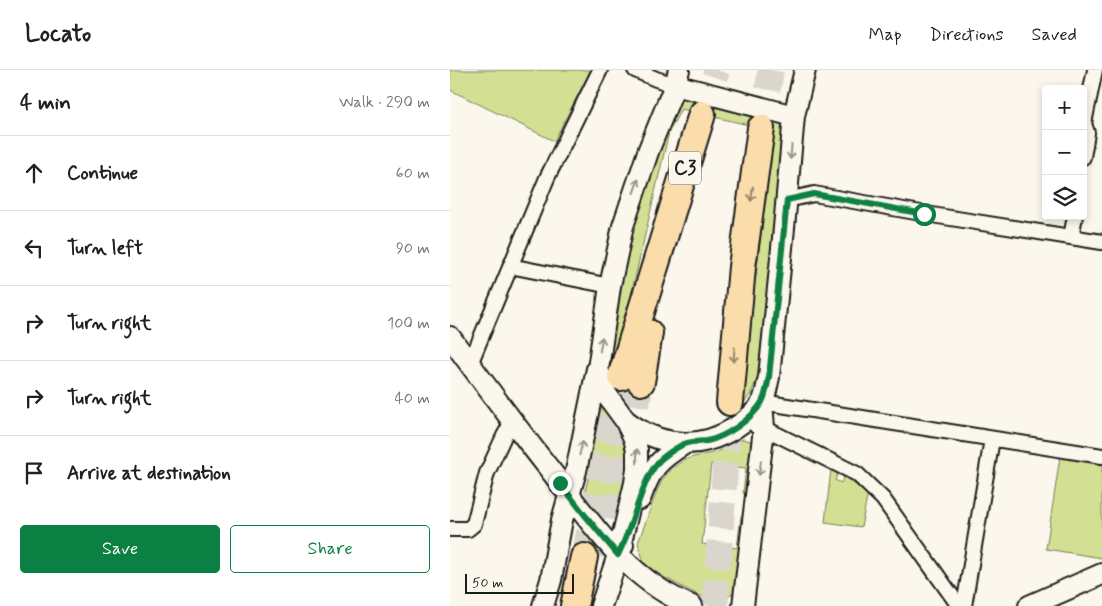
<!DOCTYPE html>
<html lang="en">
<head>
<meta charset="utf-8">
<style>
  :root { --surface:#fff; --page:#f6f6f6; --text:#202124; --muted:#757577; --line:#e0e0e0; --accent:#0b8043 }
  body { margin:0; font-family:Mynerve,sans-serif; background:var(--page); color:var(--text) }
  .controls { position:absolute; right:15px; top:15px; display:grid; overflow:hidden; border-radius:5px; box-shadow:0 2px 8px #0003 }
  .controls button { width:45px; height:45px; display:grid; place-items:center; padding:0; border:0; border-bottom:1px solid var(--line); background:var(--surface); color:var(--text); font:25px sans-serif }
  .scale { position:absolute; left:15px; bottom:12px; width:109px; box-sizing:border-box; padding-left:5px; border:2px solid #1c1c1c; border-top:0; font-size:14px; line-height:18px; white-space:nowrap; color:#1c1c1c; -webkit-text-stroke:4px #fbf7ec; paint-order:stroke }
  .stop { position:absolute; width:15px; height:15px; margin:-11px; border:4px solid #0b8043; border-radius:50%; background:#fff }
  .stop.end { background:#0b8043; border-color:#fff; box-shadow:0 1px 5px #0008 }
  .list { margin:0; padding:0; list-style:none }
  h2 { display:flex; justify-content:space-between; align-items:center; height:65px; margin:0; padding:0 20px; font-size:21px }
  h2 small { font-size:16px; font-weight:400; color:var(--muted) }
  .list li { display:grid; grid-template-columns:32px 1fr auto; gap:15px; align-items:center; box-sizing:border-box; height:75px; padding:0 20px; border-top:1px solid var(--line) }
  .list b { display:block; font-size:19px; white-space:nowrap }
  .list em { font-size:16px; font-style:normal; color:var(--muted) }
  .actions { display:flex; gap:10px; padding:15px 20px }
  .actions a { flex:1; padding:11px 0; border:1px solid var(--accent); border-radius:5px; text-align:center; font-size:18px; color:var(--accent) }
  .actions .main { background:var(--accent); color:#fff }
  .icon { flex:none; width:28px; height:28px; fill:none; stroke:currentColor; stroke-width:2; stroke-linecap:round; stroke-linejoin:round }
  .map { position:relative; flex:none; width:652px; height:536px; overflow:hidden }
  header { display:flex; align-items:center; gap:30px; box-sizing:border-box; height:70px; padding:0 25px; background:var(--surface); border-bottom:1px solid var(--line) }
  header strong { font-size:24px }
  nav { display:flex; gap:28px; margin-inline-start:auto; font-size:18px }
  main { display:flex }
  aside { flex:1; background:var(--surface) }
  .map>svg:first-child { display:block }
  .green { fill:#d3df92; stroke:#787e57 }
  .lines { fill:none; stroke-linecap:round; stroke-linejoin:round }
  .highway-tunnel { stroke:#dad6cd; stroke-width:26; stroke-dasharray:26 13; stroke-linecap:butt }
  .street-casing { stroke:#1c1c1c; stroke-width:18 }
  .secondary-casing { stroke:#1c1c1c; stroke-width:24 }
  .highway-casing { stroke:#1c1c1c; stroke-width:30 }
  .street { stroke:#fbf7ec; stroke-width:14 }
  .secondary { stroke:#fbf7ec; stroke-width:20 }
  .highway { stroke:#faddab; stroke-width:26 }
  .oneway { stroke:#97948e }
  .oneway2 { stroke:#96866b }
  .route { stroke:#0b8043; stroke-width:6 }
  .labels { text-anchor:middle; dominant-baseline:central; stroke-width:4.5; stroke-linejoin:round; paint-order:stroke }
  .shield { fill:#fbf7ec; stroke:#5f5e5a; stroke-width:1 }
  .shield-label { font-size:19px; font-weight:bold; fill:#1c1c1c }
</style>
</head>
<body>
<header>
<strong>Locato</strong>
<nav><a>Map</a><a>Directions</a><a>Saved</a></nav>
</header>
<main>
<aside>
<h2>4 min<small>Walk · 290 m</small></h2>
<ul class="list">
<li><svg class="icon" aria-label="ahead" viewBox="0 0 24 24"><path d="M12 20V5M6 11l6-6 6 6"/></svg><div><b>Continue</b></div><em>60 m</em></li>
<li><svg class="icon" aria-label="left" viewBox="0 0 24 24"><path d="M17 20v-9H6M10 6l-5 5 5 5"/></svg><div><b>Turn left</b></div><em>90 m</em></li>
<li><svg class="icon" aria-label="right" viewBox="0 0 24 24"><path d="M7 20v-9h11M14 6l5 5-5 5"/></svg><div><b>Turn right</b></div><em>100 m</em></li>
<li><svg class="icon" aria-label="right" viewBox="0 0 24 24"><path d="M7 20v-9h11M14 6l5 5-5 5"/></svg><div><b>Turn right</b></div><em>40 m</em></li>
<li><svg class="icon" aria-label="arrive" viewBox="0 0 24 24"><path d="M6 21V4h12l-3 4 3 4H6"/></svg><div><b>Arrive at destination</b></div></li>
</ul>
<div class="actions"><a class="main">Save</a><a>Share</a></div>
</aside>
<div class="map">
<svg width="652" height="536" viewBox="0 0 652 536">
  <rect width="100%" height="100%" fill="#fbf7ec"/>
  <filter id="ink" filterUnits="userSpaceOnUse"><feTurbulence type="fractalNoise" baseFrequency=".02" numOctaves="2"/><feDisplacementMap in="SourceGraphic" scale="10" xChannelSelector="R" yChannelSelector="G"/><feConvolveMatrix kernelMatrix="1 2 1 2 8 2 1 2 1" color-interpolation-filters="sRGB"/></filter>
  <g filter="url(#ink)">
    <path class="green" d="M0,0h141l-37,71 -104,-51z
      M229,27h6l98,25 1,4 -15,175 -10,74 -9,20 -7,9 -3,-1 34,-272 -93,-22 -12,23 -41,176 -13,45 -8,-2 13,-71 19,-77z
      M151,327l33,54 -15,62 -17,3 -15,-20 -2,-5 6,-24 -5,-2z
      M293,369l8,2 4,5 -5,48 -7,-1 3,-25 -35,-4 -9,80 35,4 4,-32h6l-9,74 -18,13 -9,-2 -25,-12 -26,-14 -16,-12 -6,-20 18,-50 6,-13 7,-9 15,-11 9,-3 24,-5 14,-6 7,-5z
      M610,387l42,7v94l-56,-9z
      M381,399l7,4 -3,7 6,3 3,-6 24,16 -7,34 -36,-5z"/>
    <g class="lines">
      <path class="highway-tunnel" d="M252,44l15,-44
        M311,58l10,-58
        M134,487l37,-180
        M159,489l32,-177
        M265,536l15,-204"/>
      <g class="street-casing">
        <path id="street" d="M185,0l21,9 19,6
          M633,87l4,-24 -3,-10 11,-53
          M337,130l27,-6 124,22 164,26
          M621,167l4,-21
          M60,196l100,20
          M20,294l77,-186 53,-108
          M312,332l340,54
          M306,356l8,2 93,46 26,25 76,107
          M0,459h18l6,-5 13,-51 17,-37 8,-14
          M514,536l28,-167"/>
      </g>
      <g class="secondary-casing">
        <path id="secondary" d="M225,15l119,31
          M0,267c33,45 66,90 101,134 40,52 78,110 141,135
          M175,350c33,26 72,31 108,9 11,-7 22,-15 29,-26 4,-8 5,-18 7,-26l15,-149 10,-112 11,-46
          M190,429c11,-31 17,-38 44,-55
          M168,485l17,-72 2,-14v-19l-3,-12 -9,-18 -19,-26 -8,-25 12,-83 13,-60 26,-77 26,-64 4,-15
          M93,536l8,-26 11,-60 14,-49 21,-102
          M151,536l17,-51 5,-10
          M293,536l21,-178 -2,-26
          M579,536l73,-32"/>
      </g>
      <g class="highway-casing">
        <path id="highway" d="M171,307l81,-263
          M191,312l8,-49
          M280,332l12,-135 19,-139
          M124,536l10,-49"/>
      </g>
      <use href="#street" class="street"/>
      <use href="#secondary" class="secondary"/>
      <use href="#highway" class="highway"/>
    </g>
    <defs><path id="oneway-shaft" d="M-6 0H5M1.5-3L5.5 0L1.5 3" fill="none" stroke-width="1.6" stroke-linecap="round" stroke-linejoin="round" transform="scale(1.25)"/></defs>
    <g class="oneway">
      <use href="#oneway-shaft" transform="translate(341 82) rotate(95)"/>
      <use href="#oneway-shaft" transform="translate(186 116) rotate(-71)"/>
      <use href="#oneway-shaft" transform="translate(151 274) rotate(-81)"/>
      <use href="#oneway-shaft" transform="translate(131 378) rotate(-78)"/>
      <use href="#oneway-shaft" transform="translate(187 386) rotate(-91)"/>
      <use href="#oneway-shaft" transform="translate(310 398) rotate(97)"/>
    </g>
    <g class="oneway2">
      <use href="#oneway-shaft" transform="translate(302 124) rotate(98)"/>
      <use href="#oneway-shaft" transform="translate(284 285) rotate(95)"/>
    </g>
  </g>
  <g class="lines" filter="url(#ink)">
    <path class="route" d="M110,413l24,31 34,41c7,-15 13,-30 18,-46 6,-17 11,-34 23,-48 5,-5 18,-14 25,-17 7,-3 16,-2 23,-3 19,-4 45,-22 55,-39 4,-7 5,-17 7,-25l18,-177 27,-6 110,20"/>
  </g>
  <g class="labels">
    <rect class="shield" x="219" y="81.5" width="32" height="33" rx="4"/>
    <g class="shield-label">
      <text x="235" y="98">C3</text>
    </g>
  </g>
</svg>
<div class="controls">
<button>+</button>
<button>−</button>
<button><svg class="icon" aria-label="layers" viewBox="0 0 24 24"><path d="M12 4l9 5-9 5-9-5zM3 14l9 5 9-5"/></svg></button>
</div>
<div class="scale">50 m</div>
<div class="stop" style="left:474px;top:144px"></div>
<div class="stop end" style="left:110px;top:413px"></div>
</div>
</main>
</body>
</html>
